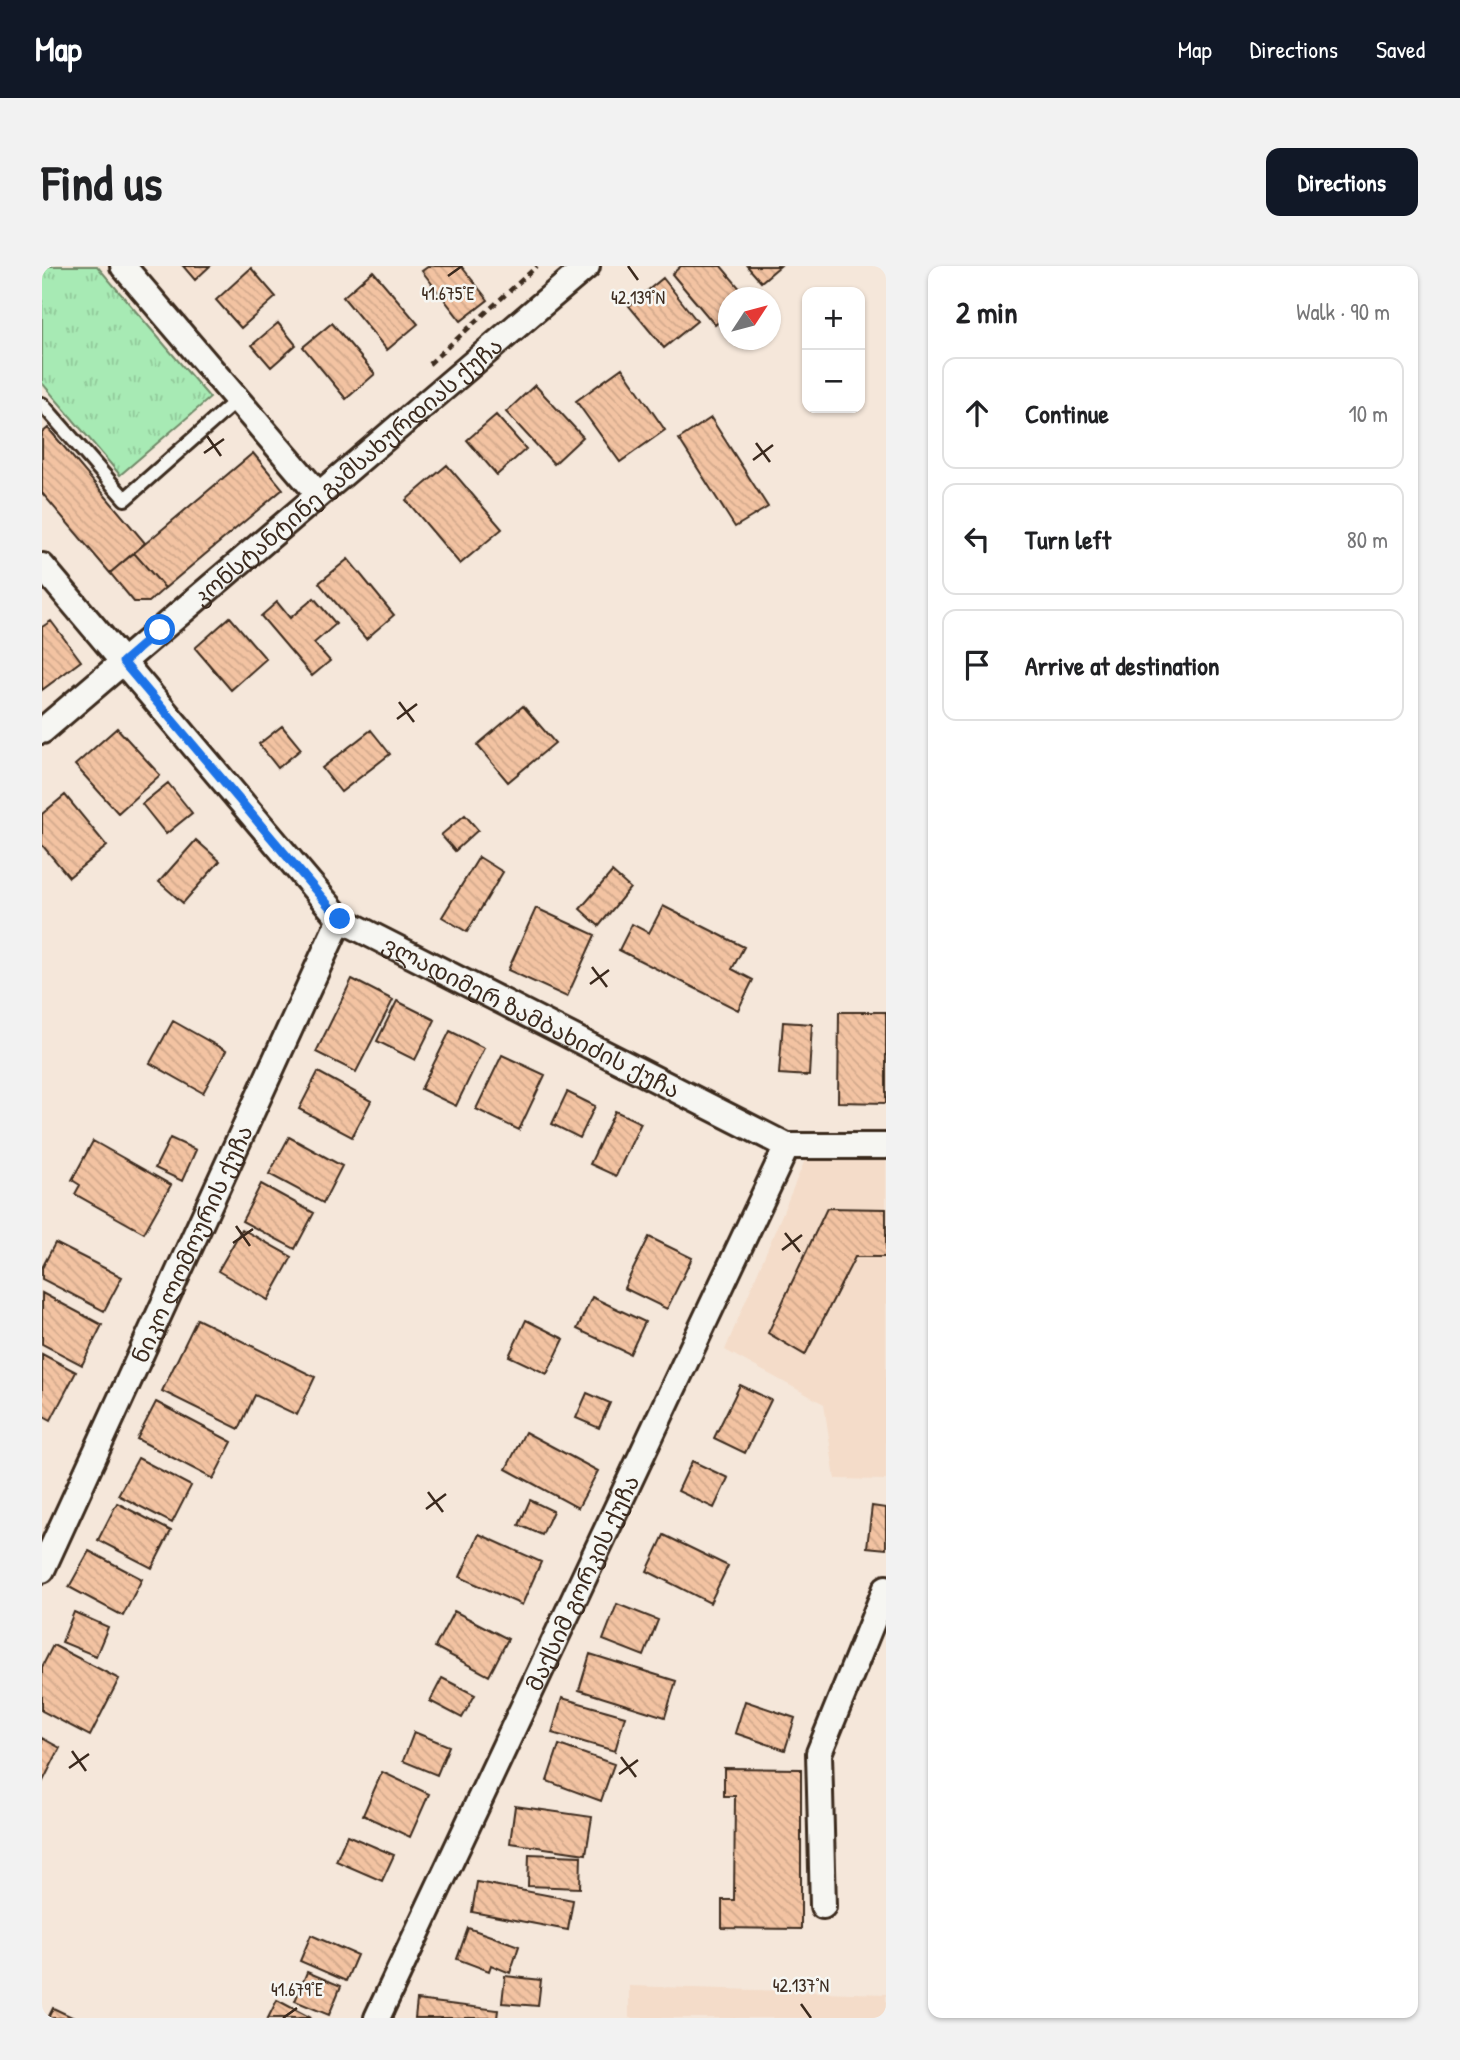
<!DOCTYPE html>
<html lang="en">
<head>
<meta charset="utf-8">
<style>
  :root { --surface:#fff; --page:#f2f2f2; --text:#202124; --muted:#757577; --line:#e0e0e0; --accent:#111827 }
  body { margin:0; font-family:"Patrick Hand","Noto Sans Georgian",sans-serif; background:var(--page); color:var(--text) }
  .controls { position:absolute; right:21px; top:21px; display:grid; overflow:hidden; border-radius:14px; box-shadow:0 2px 5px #0004 }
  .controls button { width:63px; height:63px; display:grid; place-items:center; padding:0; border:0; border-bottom:2px solid var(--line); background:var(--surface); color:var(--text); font:35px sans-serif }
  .compass { position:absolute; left:676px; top:21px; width:63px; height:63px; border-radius:50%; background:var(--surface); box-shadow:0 2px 5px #0004; rotate:54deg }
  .stop { position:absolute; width:21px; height:21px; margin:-16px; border:5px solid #1a73e8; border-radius:50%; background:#fff }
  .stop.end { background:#1a73e8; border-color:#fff; box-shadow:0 2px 7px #0008 }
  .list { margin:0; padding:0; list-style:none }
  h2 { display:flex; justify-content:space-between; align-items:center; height:91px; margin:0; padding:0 28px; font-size:30px }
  h2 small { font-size:23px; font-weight:400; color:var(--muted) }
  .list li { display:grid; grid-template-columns:46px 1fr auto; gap:21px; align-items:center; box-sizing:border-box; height:112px; margin:0 14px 14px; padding:0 14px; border:2px solid var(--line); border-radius:14px }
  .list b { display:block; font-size:26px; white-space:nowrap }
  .list em { font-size:23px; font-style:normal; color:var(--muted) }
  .icon { flex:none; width:38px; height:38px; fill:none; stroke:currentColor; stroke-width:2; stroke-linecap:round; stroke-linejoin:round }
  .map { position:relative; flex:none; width:844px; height:1752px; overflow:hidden; border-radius:14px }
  header { display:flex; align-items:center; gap:42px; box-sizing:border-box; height:98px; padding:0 35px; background:var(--accent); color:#fff }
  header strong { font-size:33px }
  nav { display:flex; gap:38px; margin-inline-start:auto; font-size:24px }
  .intro { display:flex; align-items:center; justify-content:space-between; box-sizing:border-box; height:168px; padding:0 42px }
  h1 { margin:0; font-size:49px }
  .button { padding:18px 32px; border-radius:14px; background:var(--accent); color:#fff; font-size:24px; font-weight:700 }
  main { display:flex; gap:42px; padding:0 42px }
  aside { flex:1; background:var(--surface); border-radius:14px; box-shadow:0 2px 5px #0004 }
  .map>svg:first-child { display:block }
  .built { fill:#f4dcc9 }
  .park { fill:url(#park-tufts); stroke:#718a69; stroke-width:2 }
  .building { fill:url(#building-back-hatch); stroke:#3b2a1e; stroke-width:2 }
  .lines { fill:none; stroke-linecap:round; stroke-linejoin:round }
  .lane-casing { stroke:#3b2a1e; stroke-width:18 }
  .street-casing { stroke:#3b2a1e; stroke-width:30 }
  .path { stroke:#3b2a1e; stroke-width:4.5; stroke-dasharray:7 5; stroke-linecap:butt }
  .lane { stroke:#f6f6f2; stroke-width:12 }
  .street { stroke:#f6f6f2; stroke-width:24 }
  .route { stroke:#1a73e8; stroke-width:9 }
  .ticks { fill:none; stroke:#3b2a1e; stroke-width:2.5 }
  .labels { text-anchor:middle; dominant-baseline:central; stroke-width:5; stroke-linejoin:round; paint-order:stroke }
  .street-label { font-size:23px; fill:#3b2a1e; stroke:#f6f6f2 }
  .ticks-label { font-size:18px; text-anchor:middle; fill:#3b2a1e; stroke:#f6f6f2; stroke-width:5; stroke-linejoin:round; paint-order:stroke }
</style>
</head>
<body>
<header>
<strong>Map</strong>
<nav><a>Map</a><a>Directions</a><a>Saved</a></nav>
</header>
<div class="intro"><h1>Find us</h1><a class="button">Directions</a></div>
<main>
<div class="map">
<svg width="844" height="1752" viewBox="0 0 844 1752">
  <defs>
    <pattern id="park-tufts" width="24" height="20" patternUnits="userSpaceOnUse" patternTransform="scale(1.75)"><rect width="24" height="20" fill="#a7eab4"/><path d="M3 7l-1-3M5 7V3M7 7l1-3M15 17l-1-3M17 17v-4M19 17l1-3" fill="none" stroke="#91c99a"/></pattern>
    <pattern id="building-back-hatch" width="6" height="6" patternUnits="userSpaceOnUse" patternTransform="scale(1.75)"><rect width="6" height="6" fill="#f3c3a2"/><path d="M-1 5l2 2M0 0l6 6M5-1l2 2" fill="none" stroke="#d1a88b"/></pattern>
  </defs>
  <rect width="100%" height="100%" fill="#f5e7da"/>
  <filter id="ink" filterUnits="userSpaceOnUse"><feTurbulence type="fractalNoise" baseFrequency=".0143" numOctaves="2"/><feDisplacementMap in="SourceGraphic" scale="14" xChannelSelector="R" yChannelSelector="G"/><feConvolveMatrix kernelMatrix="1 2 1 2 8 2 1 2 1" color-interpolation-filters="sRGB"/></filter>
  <g filter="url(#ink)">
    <path class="built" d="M765,889l79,3v322l-51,-1 -11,-75 -99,-54z
      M587,1720l257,8v24h-257z"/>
    <path class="park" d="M0,0h55l113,132 -90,77 -78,-92z"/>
    <path class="building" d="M141,0h27l-15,14z
      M387,0h32l27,34 -27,21 -39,-50z
      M639,0h40l26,31 -18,1v15l-14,12 -43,-51z
      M705,0h33l-19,16z
      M209,2l25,29 -35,31 -25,-28z
      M331,5l45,53 -31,26 -44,-53z
      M621,12l34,43 -33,27 -35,-42z
      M236,57l18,22 -25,22 -19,-22z
      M290,57l43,51 -29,25 -43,-52z
      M580,102l43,62 -45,32 -44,-61z
      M493,119l48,52 -29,27 -48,-52z
      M454,149l30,34 -29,26 -30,-35z
      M669,152l57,89 -33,20 -56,-88z
      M6,162l97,115 -35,30 -68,-80v-60z
      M211,187l30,36 -118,99 -31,-35z
      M405,199l55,64 -42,35 -54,-64z
      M92,287l31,35 -16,14h-15l-24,-29z
      M306,293l46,56 -28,24 -47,-56z
      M272,332l22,26 -22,19 16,18 -18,15 -51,-60 16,-14 13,16z
      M188,351l36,42 -35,31 -36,-42z
      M9,355l30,40 -39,29v-63z
      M481,440l32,37 -47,39 -31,-37z
      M240,460l19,23 -23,19 -19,-24z
      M75,462l43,47 -42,38 -43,-48z
      M329,464l19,24 -49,38 -19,-24z
      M126,517l24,30 -26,21 -24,-30z
      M23,529l42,51 -38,31 -27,-32v-31z
      M423,549l13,15 -23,21 -14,-16z
      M154,574l24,21 -37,42 -24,-21z
      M437,591l24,15 -36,60 -25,-15z
      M570,606l18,16 -31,38 -19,-17z
      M621,640l81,41 -12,22 21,11 -15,30 -119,-60 13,-26 17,9z
      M494,642l59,27 -28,62 -59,-27z
      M310,713l41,21 -37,72 -40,-20z
      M355,735l38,19 -20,40 -38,-19z
      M797,746h47v91l-48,-1z
      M131,755l53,30 -23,42 -53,-30z
      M741,756l29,2 -3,52 -30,-2z
      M408,765l34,17 -28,58 -35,-17z
      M460,789l43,20 -26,55 -43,-21z
      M276,806l53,29 -19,36 -53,-28z
      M525,826l28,14 -15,32 -28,-14z
      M573,845l26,12 -25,53 -26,-12z
      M247,871l53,29 -19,37 -54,-29z
      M128,872l26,12 -14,31 -27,-13z
      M51,875l78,44 -27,48 -69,-39 5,-9 -8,-5z
      M219,918l53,29 -19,36 -53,-28z
      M785,942l59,1v48h-31l-50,98 -37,-22z
      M200,963l50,28 -24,43 -50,-29z
      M607,971l43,21 -25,51 -43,-21z
      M13,977l67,34 -18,34 -62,-32v-11z
      M0,1027l60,32 -20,40 -40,-21z
      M550,1031l53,25 -15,32 -53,-25z
      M155,1053l118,58 -18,38 -42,-20 -16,34 -77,-38z
      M484,1054l38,19 -17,35 -38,-18z
      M0,1088l34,18 -25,48 -9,-5z
      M698,1119l31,15 -26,53 -31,-15z
      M545,1127l23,10 -11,25 -23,-10z
      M114,1136l76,40 -19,37 -76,-40z
      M483,1166l73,39 -20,37 -72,-39z
      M96,1192l53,28 -19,37 -54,-28z
      M650,1195l36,17 -14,30 -36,-17z
      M488,1234l23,11 -11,24 -23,-10z
      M75,1237l54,28 -19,37 -54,-28z
      M830,1240l14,2v41l-19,-2z
      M437,1268l62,28 -19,43 -62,-28z
      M622,1269l64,31 -18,37 -63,-32z
      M47,1285l53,28 -19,37 -54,-29z
      M575,1338l41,16 -14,36 -41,-16z
      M412,1345l54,28 -19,37 -54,-29z
      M32,1346l34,15 -12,29 -34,-14z
      M11,1379l66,34 -29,57 -48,-25v-44z
      M548,1388l86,27 -11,36 -86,-27z
      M400,1412l33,17 -13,23 -32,-17z
      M520,1432l63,18 -10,35 -63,-18z
      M703,1435l50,17 -10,32 -50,-17z
      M372,1466l35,14 -12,29 -34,-14z
      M0,1472l18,10 -18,35z
      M517,1479l55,19 -13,37 -54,-20z
      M682,1502l77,1v160l-79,-1v-28h12l1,-104h-11z
      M340,1506l47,22 -19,43 -47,-22z
      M473,1540l77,11 -6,37 -76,-11z
      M305,1569l47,20 -12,26 -46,-20z
      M487,1588l52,2 -1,32 -52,-2z
      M435,1616l96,18 -5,30 -96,-18z
      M426,1662l51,18 -9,27 -19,-8 -2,6 -32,-12z
      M269,1669l46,20 -11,26 -46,-20z
      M265,1706l34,14 -12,29 -34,-14z
      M463,1710l36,4 -3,26 -36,-3z
      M235,1734l34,18h-43z
      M375,1734l81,10 -1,8h-82z
      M11,1742l21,10h-26z"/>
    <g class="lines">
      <g class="lane-casing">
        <path id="lane" d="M0,138l83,95 112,-99"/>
      </g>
      <g class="street-casing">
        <g id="street">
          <path d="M81,0l195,228"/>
          <path id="s1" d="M0,300l298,353 447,227h99"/>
          <path id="s2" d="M0,465l545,-465"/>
          <path id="s3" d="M0,1304l298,-651"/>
          <path d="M781,1640l-4,-153 67,-165"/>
          <path id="s4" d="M335,1752l410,-872"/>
        </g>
      </g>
      <path class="path" d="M387,98l108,-98"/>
      <use href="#lane" class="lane"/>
      <use href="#street" class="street"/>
    </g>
  </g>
  <g class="lines" filter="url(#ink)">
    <path class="route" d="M118,364l-37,32 217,257"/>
  </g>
  <path class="ticks" d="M586,0l10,14M406,10l14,-10M165,170l14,20M714,177l14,19M162,187l20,-14M711,194l20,-15M357,436l15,20M355,453l20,-15M550,701l15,20M548,718l19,-14M194,960l14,20M743,967l15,19M191,977l20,-14M740,984l20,-15M386,1226l15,20M384,1243l20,-15M30,1485l14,20M579,1491l15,20M27,1502l20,-14M577,1508l19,-14M759,1738l10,14M241,1752l14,-10"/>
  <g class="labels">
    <g class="street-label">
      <text stroke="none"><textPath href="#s2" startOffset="401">კონსტანტინე გამსახურდიას ქუჩა</textPath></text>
      <text stroke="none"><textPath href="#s1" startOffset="677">ვლადიმერ ზამბახიძის ქუჩა</textPath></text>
      <text stroke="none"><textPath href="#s3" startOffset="359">ნიკო ლომოურის ქუჩა</textPath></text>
      <text stroke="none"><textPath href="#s4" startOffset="481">მაქსიმ გორკის ქუჩა</textPath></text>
    </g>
  </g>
  <g class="ticks-label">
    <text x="406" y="34">41.675°E</text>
    <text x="596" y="38">42.139°N</text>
    <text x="759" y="1726">42.137°N</text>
    <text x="255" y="1730">41.679°E</text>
  </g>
</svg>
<div class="controls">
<button>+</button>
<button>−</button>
</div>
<svg class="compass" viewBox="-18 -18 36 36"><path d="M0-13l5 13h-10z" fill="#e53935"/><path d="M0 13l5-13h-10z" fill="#757577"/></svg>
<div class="stop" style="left:118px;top:364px"></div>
<div class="stop end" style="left:298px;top:653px"></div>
</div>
<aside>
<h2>2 min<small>Walk · 90 m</small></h2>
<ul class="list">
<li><svg class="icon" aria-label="ahead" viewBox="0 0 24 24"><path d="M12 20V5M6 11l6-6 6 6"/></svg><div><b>Continue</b></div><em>10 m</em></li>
<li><svg class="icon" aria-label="left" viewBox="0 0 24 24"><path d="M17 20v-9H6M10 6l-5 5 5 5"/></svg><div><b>Turn left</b></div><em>80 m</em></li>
<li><svg class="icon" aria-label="arrive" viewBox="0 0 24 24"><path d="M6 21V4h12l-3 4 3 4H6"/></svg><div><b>Arrive at destination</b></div></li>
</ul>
</aside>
</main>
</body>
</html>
